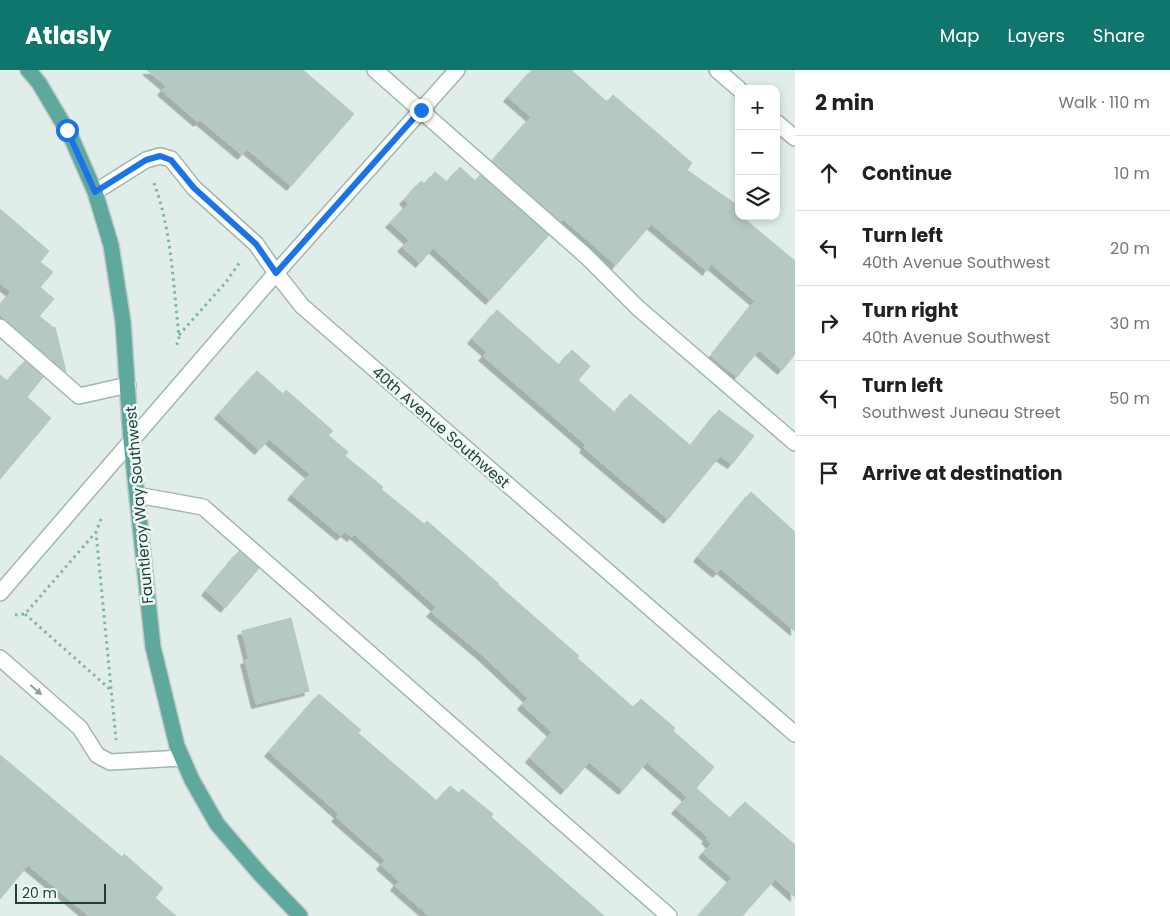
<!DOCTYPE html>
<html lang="en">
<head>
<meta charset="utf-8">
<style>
  :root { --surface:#fff; --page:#f2f2f2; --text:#202124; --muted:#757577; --line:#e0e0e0; --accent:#0f766e }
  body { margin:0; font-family:Poppins,sans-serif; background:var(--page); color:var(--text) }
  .controls { position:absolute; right:15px; top:15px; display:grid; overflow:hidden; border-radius:10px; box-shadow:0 2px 8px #0003 }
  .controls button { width:45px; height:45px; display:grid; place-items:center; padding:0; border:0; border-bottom:1px solid var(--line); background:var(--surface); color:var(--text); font:25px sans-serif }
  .scale { position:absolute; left:15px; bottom:12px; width:91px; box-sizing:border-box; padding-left:5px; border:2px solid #1f403a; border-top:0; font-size:14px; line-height:18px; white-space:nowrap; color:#1f403a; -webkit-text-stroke:4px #f1f9f6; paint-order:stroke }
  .stop { position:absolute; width:15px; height:15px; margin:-11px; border:4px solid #1a73e8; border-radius:50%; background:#fff }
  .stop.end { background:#1a73e8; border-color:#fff; box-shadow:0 1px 5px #0008 }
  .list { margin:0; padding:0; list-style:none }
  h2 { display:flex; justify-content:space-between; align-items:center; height:65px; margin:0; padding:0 20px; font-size:21px }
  h2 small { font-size:16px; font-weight:400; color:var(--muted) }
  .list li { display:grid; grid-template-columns:32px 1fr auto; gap:15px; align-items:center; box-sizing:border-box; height:75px; padding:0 20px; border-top:1px solid var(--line) }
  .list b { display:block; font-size:19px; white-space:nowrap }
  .list p { margin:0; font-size:16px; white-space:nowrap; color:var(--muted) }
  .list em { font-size:16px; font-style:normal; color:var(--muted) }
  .icon { flex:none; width:28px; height:28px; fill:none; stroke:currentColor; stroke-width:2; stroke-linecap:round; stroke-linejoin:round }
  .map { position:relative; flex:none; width:795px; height:846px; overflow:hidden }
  header { display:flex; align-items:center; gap:30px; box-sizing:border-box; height:70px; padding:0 25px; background:var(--accent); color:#fff }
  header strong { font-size:24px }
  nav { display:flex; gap:28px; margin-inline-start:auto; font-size:18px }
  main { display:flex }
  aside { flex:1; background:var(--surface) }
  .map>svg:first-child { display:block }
  .building { fill:#b5c8c2; stroke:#b2c8c1; filter:url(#shadow) }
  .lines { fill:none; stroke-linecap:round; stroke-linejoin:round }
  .minor-casing { stroke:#a2b6b1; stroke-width:18 }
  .major-casing { stroke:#c0cac8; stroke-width:18 }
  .path { stroke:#7db5a9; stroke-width:3; stroke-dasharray:2.5 4; stroke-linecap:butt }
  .minor { stroke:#fff; stroke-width:15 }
  .major { stroke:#5fa89d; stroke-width:15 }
  .oneway { fill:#8fa09c }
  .route { stroke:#1a73e8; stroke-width:6 }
  .labels { text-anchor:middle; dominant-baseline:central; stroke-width:5; stroke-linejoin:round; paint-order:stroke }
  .street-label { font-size:15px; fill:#1f403a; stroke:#f1f9f6 }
</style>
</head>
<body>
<header>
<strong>Atlasly</strong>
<nav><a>Map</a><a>Layers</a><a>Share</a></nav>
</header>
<main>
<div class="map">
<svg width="795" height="846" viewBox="0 0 795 846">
  <defs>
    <filter id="shadow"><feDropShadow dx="-4.5" dy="4.5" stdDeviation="0" flood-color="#0004"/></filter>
  </defs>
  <rect width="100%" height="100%" fill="#e0ede9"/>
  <path class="building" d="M147,0h156l51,44 -63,72 -44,-37 -5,6 -42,-35 -2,2 -36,-31 4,-5z
    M532,0h39l35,31h2l5,-6 79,68 -5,7 51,36 -4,4 5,4v2h2l54,45v93l-13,16 -23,-20 -22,27 -26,-21 44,-55 -44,-37 -4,7 -56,-47 -35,41 -53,-46 -2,3 -69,-61 39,-44 -23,-20z
    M460,97l15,14 5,-6 69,60 -59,65 -57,-52 -13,15 -18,-16 7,-7 -19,-17 18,-19 -4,-4 17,-19 4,3 10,-12 12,10z
    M0,139l49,42 -9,11 13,10 -13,15 14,12 -15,17 15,12 1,-1 11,45 -66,-57v-9l11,-14 -11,-9z
    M497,240l62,55 13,-15 18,16 -12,14 37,33 15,-19 61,52 28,-36 35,26 -22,28 -12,-8 -52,63 -84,-71 2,-3 -103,-89 4,-4 -15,-13z
    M25,291l18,16 -16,20 24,21 -51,61v-104l7,6z
    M257,301l26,23 3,-4 47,41 -5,4 20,17 -3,4 38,31 -2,2 43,35 3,-3 72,63 -1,1 81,71 -2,2 57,50 7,-9 34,29 -2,3 41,36 -18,21 34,30 15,-16 50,43v52l-20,-18 -33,37h-44l34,-38 -29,-25 8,-9 -5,-5 2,-2 -32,-28 11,-12 -40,-35 -24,28 -34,-28 -24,28 -35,-32 22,-26 -30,-27 6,-7 -47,-44 -50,-42 5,-5 -82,-73 -2,3 -7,-5 -4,4 -49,-41 18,-21 -41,-35 -10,11 -40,-36z
    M751,422l44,40v99l-74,-62 -4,4 -19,-16z
    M239,481l20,17 -34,40 -19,-17z
    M291,548l18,73 -53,13 -11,-44 4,-1 -7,-28z
    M319,624l42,36 -3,3 79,68 13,-15 9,7 3,-4 31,25 -2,3 113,99h-175l-34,-30 4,-5 -18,-16 4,-5 -49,-43 3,-3 -70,-62z
    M0,685l122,102 2,-3 39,34 -8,10 21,18h-87l-61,-51 -28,34z"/>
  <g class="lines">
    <g class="minor-casing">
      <path id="minor" d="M375,0l211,186 52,52 157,135
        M717,0l22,19
        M776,52l19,16
        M95,122l51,-32 14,-4 11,3 23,29 62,56 20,29 26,33 493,428
        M0,257l79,69 49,-11
        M137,425l66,12 466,409
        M0,523l276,-320 181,-203
        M0,588l80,70 17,27 13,7 72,-4"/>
    </g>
    <g class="major-casing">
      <path id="major" d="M28,0l11,13 32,54 24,55 16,53 12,77 8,119 22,206 24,99 15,34 25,44 44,51 39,41"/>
    </g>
    <path class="path" d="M154,113c18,48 19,102 25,153v4l-4,8
      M179,265l47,-53 14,-20
      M101,449l-5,13 20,208
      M25,544l87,77
      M15,545l10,-1 71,-82"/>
    <use href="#minor" class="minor"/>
    <use href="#major" class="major"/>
  </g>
  <defs><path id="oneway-solid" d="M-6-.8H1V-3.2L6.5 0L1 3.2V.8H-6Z" transform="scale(1.25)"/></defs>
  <use class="oneway" href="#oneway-solid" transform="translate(36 620) rotate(41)"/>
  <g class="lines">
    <path class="route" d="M67,60l28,62 51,-32 14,-4 11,4 23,28 62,56 20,29 145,-163"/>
  </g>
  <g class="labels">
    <g class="street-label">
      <text transform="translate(441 357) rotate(41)">40th Avenue Southwest</text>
      <text transform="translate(139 435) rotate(-95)">Fauntleroy Way Southwest</text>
    </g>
  </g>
</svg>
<div class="controls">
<button>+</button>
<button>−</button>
<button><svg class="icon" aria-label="layers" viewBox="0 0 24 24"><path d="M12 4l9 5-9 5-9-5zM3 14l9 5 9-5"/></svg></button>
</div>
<div class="scale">20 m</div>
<div class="stop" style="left:67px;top:60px"></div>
<div class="stop end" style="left:421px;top:40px"></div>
</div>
<aside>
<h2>2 min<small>Walk · 110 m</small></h2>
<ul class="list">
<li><svg class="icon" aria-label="ahead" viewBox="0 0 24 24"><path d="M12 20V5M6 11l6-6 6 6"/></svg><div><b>Continue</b></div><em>10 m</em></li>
<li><svg class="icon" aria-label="left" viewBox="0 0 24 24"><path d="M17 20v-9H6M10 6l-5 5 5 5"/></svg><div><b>Turn left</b><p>40th Avenue Southwest</p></div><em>20 m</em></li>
<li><svg class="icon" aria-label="right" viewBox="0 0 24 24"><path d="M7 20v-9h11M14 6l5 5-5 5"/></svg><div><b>Turn right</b><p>40th Avenue Southwest</p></div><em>30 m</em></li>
<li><svg class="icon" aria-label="left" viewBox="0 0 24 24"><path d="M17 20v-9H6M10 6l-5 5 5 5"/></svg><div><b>Turn left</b><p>Southwest Juneau Street</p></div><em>50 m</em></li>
<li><svg class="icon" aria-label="arrive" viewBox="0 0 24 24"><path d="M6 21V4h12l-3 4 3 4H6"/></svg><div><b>Arrive at destination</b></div></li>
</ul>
</aside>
</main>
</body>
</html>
